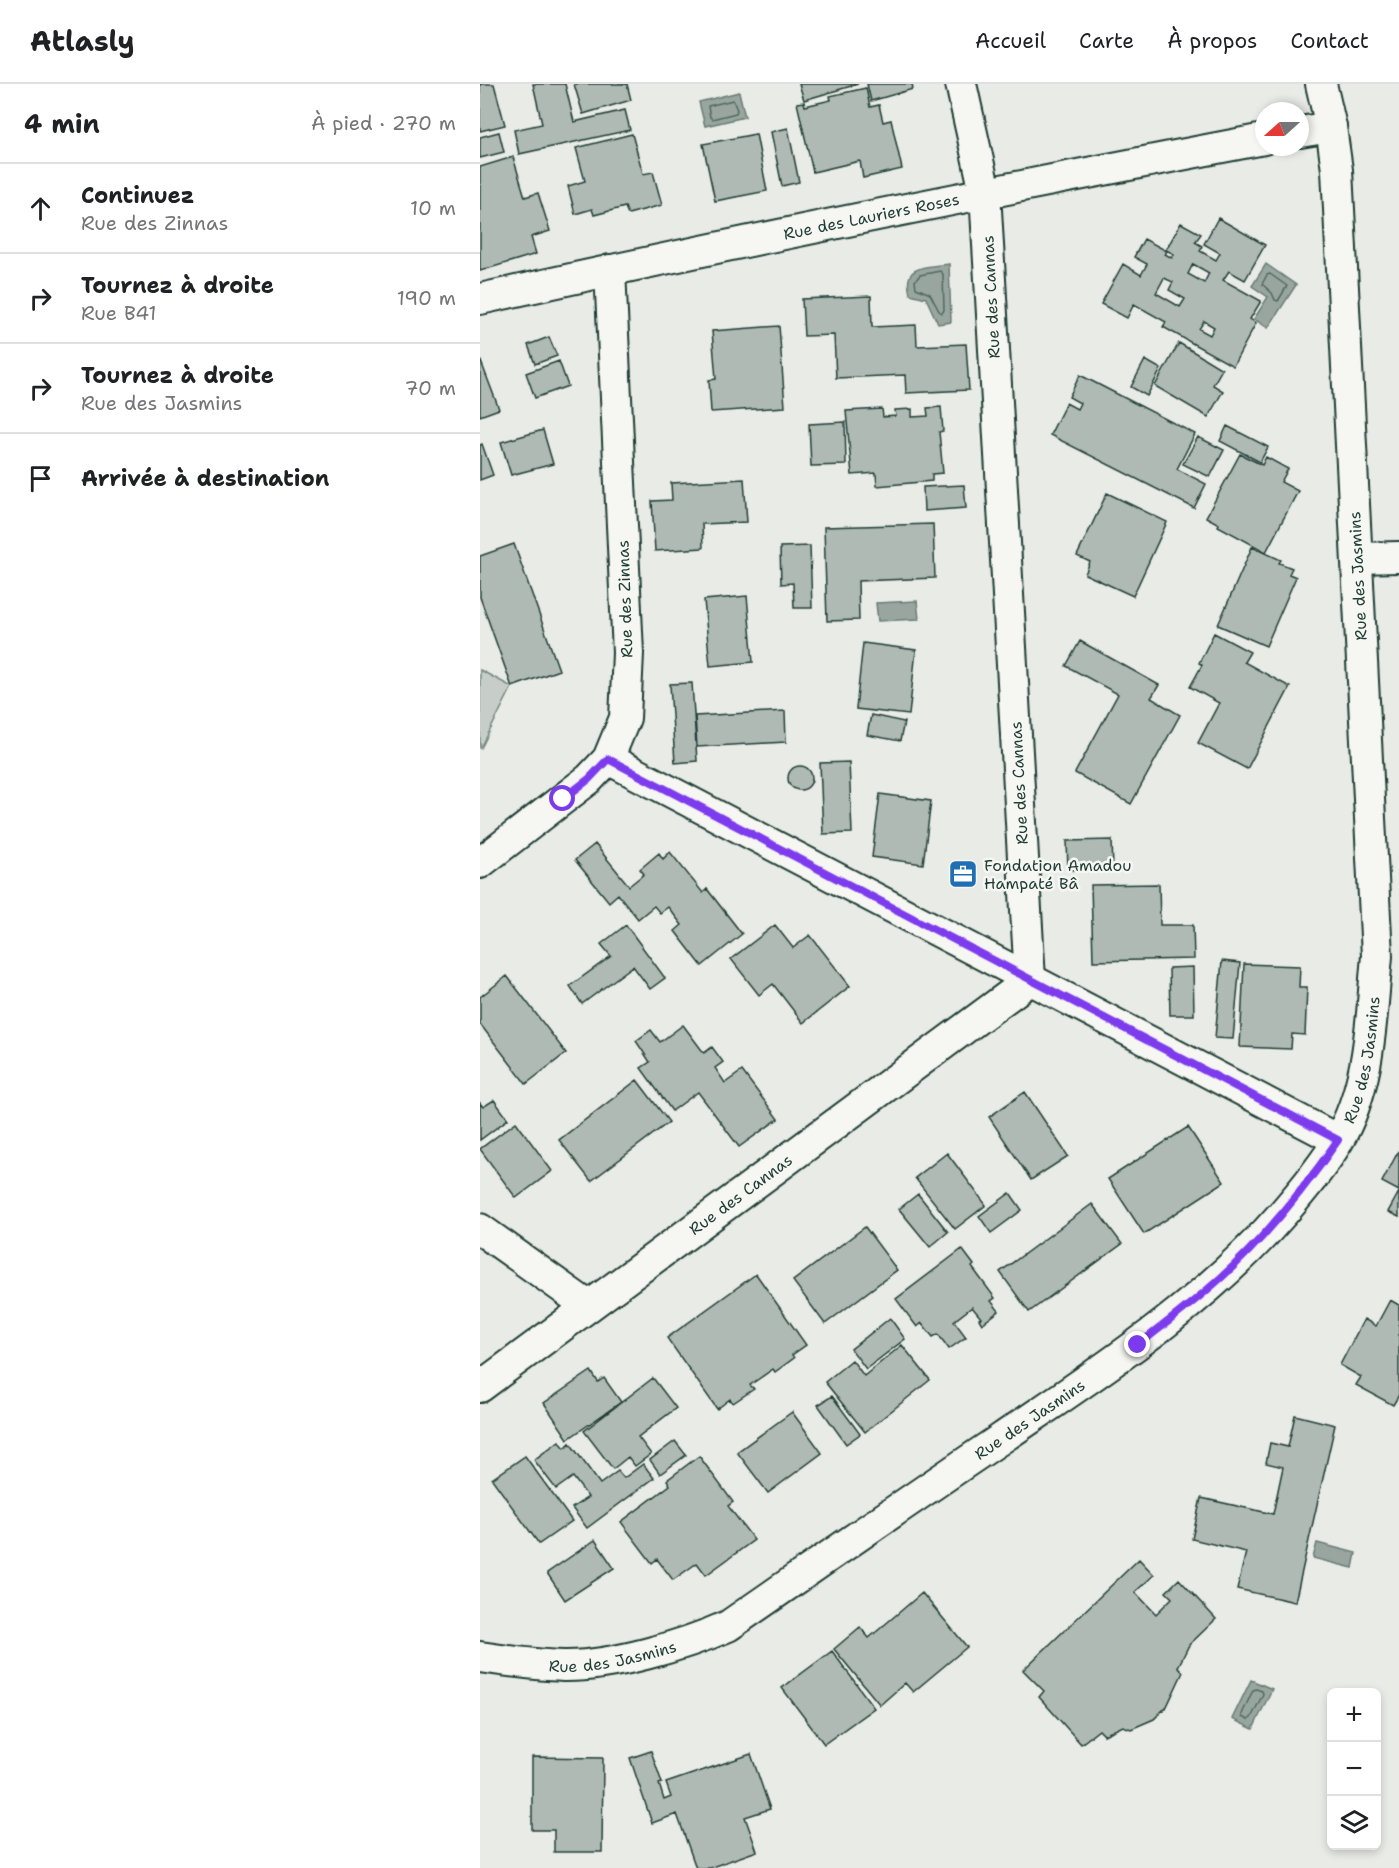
<!DOCTYPE html>
<html lang="fr">
<head>
<meta charset="utf-8">
<style>
  :root { --surface:#fff; --page:#f2f2f2; --text:#202124; --muted:#757577; --line:#e0e0e0 }
  body { margin:0; font-family:"Shantell Sans",sans-serif; background:var(--page); color:var(--text) }
  .controls { position:absolute; right:18px; bottom:18px; display:grid; overflow:hidden; border-radius:9px; box-shadow:0 3px 9px #0003 }
  .controls button { width:54px; height:54px; display:grid; place-items:center; padding:0; border:0; border-bottom:2px solid var(--line); background:var(--surface); color:var(--text); font:30px sans-serif }
  .compass { position:absolute; left:775px; top:18px; width:54px; height:54px; border-radius:50%; background:var(--surface); box-shadow:0 3px 9px #0003; rotate:249deg }
  .stop { position:absolute; width:18px; height:18px; margin:-14px; border:4px solid #7c3aed; border-radius:50%; background:#fff }
  .stop.end { background:#7c3aed; border-color:#fff; box-shadow:0 2px 6px #0008 }
  .list { margin:0; padding:0; list-style:none }
  h2 { display:flex; justify-content:space-between; align-items:center; height:78px; margin:0; padding:0 24px; font-size:26px }
  h2 small { font-size:20px; font-weight:400; color:var(--muted) }
  .list li { display:grid; grid-template-columns:39px 1fr auto; gap:18px; align-items:center; box-sizing:border-box; height:90px; padding:0 24px; border-top:2px solid var(--line) }
  .list b { display:block; font-size:22px; white-space:nowrap }
  .list p { margin:0; font-size:20px; white-space:nowrap; color:var(--muted) }
  .list em { font-size:20px; font-style:normal; color:var(--muted) }
  .icon { flex:none; width:33px; height:33px; fill:none; stroke:currentColor; stroke-width:2; stroke-linecap:round; stroke-linejoin:round }
  .map { position:relative; flex:none; width:919px; height:1784px; overflow:hidden }
  header { display:flex; align-items:center; gap:36px; box-sizing:border-box; height:84px; padding:0 30px; background:var(--surface); border-bottom:2px solid var(--line) }
  header strong { font-size:28px }
  nav { display:flex; gap:33px; margin-inline-start:auto; font-size:21px }
  main { display:flex }
  aside { flex:1; background:var(--surface) }
  .map>svg:first-child { display:block }
  .green { fill:#c7cec9; stroke:#73867e; stroke-width:1.5 }
  .water { fill:#99a6a0; stroke:#687c75; stroke-width:1.5 }
  .lines { fill:none; stroke-linecap:round; stroke-linejoin:round }
  .shore { stroke:#50675f; stroke-width:1.5 }
  .building { fill:#b0bab5; stroke:#1f3d34; stroke-width:1.5; fill-rule:evenodd }
  .street-casing { stroke:#1f3d34; stroke-width:34 }
  .street { stroke:#f6f6f2; stroke-width:30 }
  .route { stroke:#7c3aed; stroke-width:8 }
  .labels { text-anchor:middle; dominant-baseline:central; stroke-width:5; stroke-linejoin:round; paint-order:stroke }
  .street-label { font-size:16px; fill:#1f3d34; stroke:#f6f6f2 }
  .poi-label { font-size:16px; fill:#1f3d34; stroke:#f6f6f2; text-anchor:start }
</style>
</head>
<body>
<header>
<strong>Atlasly</strong>
<nav><a>Accueil</a><a>Carte</a><a>À propos</a><a>Contact</a></nav>
</header>
<main>
<aside>
<h2>4 min<small>À pied · 270 m</small></h2>
<ul class="list">
<li><svg class="icon" aria-label="ahead" viewBox="0 0 24 24"><path d="M12 20V5M6 11l6-6 6 6"/></svg><div><b>Continuez</b><p>Rue des Zinnas</p></div><em>10 m</em></li>
<li><svg class="icon" aria-label="right" viewBox="0 0 24 24"><path d="M7 20v-9h11M14 6l5 5-5 5"/></svg><div><b>Tournez à droite</b><p>Rue B41</p></div><em>190 m</em></li>
<li><svg class="icon" aria-label="right" viewBox="0 0 24 24"><path d="M7 20v-9h11M14 6l5 5-5 5"/></svg><div><b>Tournez à droite</b><p>Rue des Jasmins</p></div><em>70 m</em></li>
<li><svg class="icon" aria-label="arrive" viewBox="0 0 24 24"><path d="M6 21V4h12l-3 4 3 4H6"/></svg><div><b>Arrivée à destination</b></div></li>
</ul>
</aside>
<div class="map">
<svg width="919" height="1784" viewBox="0 0 919 1784">
  <rect width="100%" height="100%" fill="#e9ebe7"/>
  <filter id="ink" filterUnits="userSpaceOnUse"><feTurbulence type="fractalNoise" baseFrequency=".0167" numOctaves="2"/><feDisplacementMap in="SourceGraphic" scale="12" xChannelSelector="R" yChannelSelector="G"/><feConvolveMatrix kernelMatrix="1 2 1 2 8 2 1 2 1" color-interpolation-filters="sRGB"/></filter>
  <g filter="url(#ink)">
    <path class="green" d="M0,586l32,17 -31,61h-1z"/>
    <path class="water" d="M259,8l6,25 -40,9 -6,-24z
      M469,180l2,58 -13,2 -12,-26 -16,-4c-1,-4 -2,-11 -1,-15 2,-14 29,-13 40,-15z
      M786,180l30,21 -28,43 -14,-9 14,-22 -16,-11z
      M437,517l2,18 -41,2 -2,-18z
      M837,1459l39,10 -3,15 -40,-10z
      M771,1596l21,9 -19,40 -21,-10z"/>
    <g class="lines">
      <path class="shore" d="M253,16l4,10 -1,3 -24,6 -2,-2 -2,-11z
        M460,187l3,3 1,36 -2,3 -3,-2 -9,-17 -14,-6 -1,-7 5,-6z
        M790,190l17,12 -9,15 -3,-1 -3,-7 -10,-9 5,-9z
        M776,1605l6,2 1,3 -12,24 -3,2 -6,-3v-3l11,-24z"/>
    </g>
    <path class="building" d="M0,0h14l11,41 -25,6z
      M53,0h32l9,38 51,-12 5,20 -111,24 -5,-24 28,-6z
      M94,0h53l4,16 -48,14z
      M319,0h59l-54,16z
      M387,0h45l1,5 -42,12z
      M386,4l4,19 9,-2 4,17 8,-2 11,49 -39,9 -3,-17 -47,11 -16,-69 7,-1 1,4 26,-6 -1,-4z
      M308,44l11,54 -17,4 -11,-54z
      M19,48l5,20 -24,6v-21z
      M152,50l11,40 10,-2 9,33 -34,9 -3,-7 -31,8 -2,-6 -17,5 -7,-28 17,-5 -9,-33z
      M276,50l11,57 -52,10 -12,-57z
      M33,73l12,40 13,-4 12,38 -19,6 5,17 -56,17v-104z
      M738,134l47,27 -20,35 -16,-9 -6,9 38,21 -11,18 6,4 -23,43 -70,-39 3,-5 -32,-18 -7,14 -26,-14 22,-40 18,11 6,-11 -13,-7 10,-18 23,12 -2,3 7,4 2,-4 -8,-4 15,-27 20,11 -6,8 7,4 -2,5 16,9 4,-7 -16,-9zM713,180l16,9 -5,10 -16,-9zM684,194l9,4 -4,8 16,9 -5,8 -24,-14zM724,237l10,6 -4,8 -11,-6z
      M391,212l1,31 44,-2 1,21 49,-2 3,46 -63,3 -1,-18 -69,3 -2,-43 -30,1 -2,-37z
      M299,242l6,81 -74,5 -2,-32 7,-1 -4,-48z
      M69,253l8,19 -22,8 -7,-19z
      M699,259l43,26 -9,16 10,6 -15,26 -53,-31z
      M0,275l19,50 -19,7z
      M665,276l16,9 -14,27 -16,-9z
      M79,277l9,25 -33,12 -9,-25z
      M600,291l115,59 -18,35 29,15 -12,24 -144,-73 16,-32 11,6 3,-6 -11,-6z
      M461,323l2,24 -4,1 4,41 -11,1v7l-55,5 -1,-13 -24,2 -6,-64 36,-2 1,8 13,-1 -1,-6 17,-1v8l16,-1 -1,-8z
      M365,338l1,43 -35,1 -2,-42z
      M747,342l41,21 -8,15 -40,-21z
      M63,346l10,34 -42,11 -10,-33z
      M718,353l26,13 -14,27 -27,-13z
      M2,360l11,31 -13,5v-35z
      M760,370l22,11 4,-8 22,12 -7,13 17,9 -32,61 -48,-26 1,-2 -13,-7z
      M264,395l3,43 -45,2 1,24 -48,3 -3,-50 20,-1 -1,-17z
      M484,401l2,23 -42,3 -1,-24z
      M627,409l60,29 -34,74 -48,-22 5,-12 -13,-6z
      M453,440l2,54 -77,3 1,39 -32,1 -3,-94z
      M34,460l45,126 -47,17 -32,-90v-41z
      M330,462l2,62h-18l-1,-25 -12,1 -1,-37z
      M772,463l29,13 -2,3 13,5 -3,6 7,3 -30,69 -48,-21z
      M267,512l6,66 -43,4 -6,-66z
      M734,549l36,19 -6,10 46,25 -43,82 -49,-26 21,-40 -29,-16 12,-22 -3,-2z
      M600,557l79,44 -8,13 29,17 -49,89 -56,-31 43,-79 -52,-28z
      M383,559l53,7 -7,65 -53,-6z
      M212,599l5,78 -22,2 -5,-79z
      M305,627l1,31 -89,5 -2,-31z
      M391,631l33,7 -4,19 -33,-6z
      M369,678l3,71 -29,1 -3,-71z
      M308 694a12 12 0 1 1 24 0a12 12 0 1 1-24 0Z
      M400,710l51,7 -8,63 -51,-7z
      M632,756l1,29 -45,1 -1,-29z
      M115,760l34,42 15,-12 -4,-5 19,-16 4,6 7,-7 33,41 4,-4 35,45 -40,32 -27,-35 7,-6 -14,-18 -8,6 -6,-7 -16,13 -20,-25 -9,8 -34,-42z
      M679,800l1,41h33l1,34 -101,2 -2,-76z
      M146,841l39,53 -15,11 -17,-23 -51,38 -12,-18 41,-30 -10,-12z
      M295,841l18,23 17,-13 40,51 -47,37 -30,-39 -14,11 -28,-36z
      M742,877l18,2 -7,76 -18,-1z
      M764,880l56,2 -1,21h8l-2,48 -13,-1 -1,15 -51,-2z
      M713,883l1,48h-24l-1,-47z
      M27,892l59,77 -40,31 -46,-60v-27z
      M203,941l21,28 8,-6 11,15 -8,6 10,15 17,-12 36,48 -39,28 -41,-55 -26,19 -31,-43 9,-6 -14,-21 15,-11 9,12z
      M157,996l32,42 -78,59 -32,-41z
      M545,1008l43,64 -37,24 -42,-63z
      M14,1016l14,19 -28,21v-37l3,4z
      M36,1038l36,49 -36,27 -36,-49z
      M708,1043l36,55 -80,52 -36,-55z
      M919,1066v41l-17,-9z
      M467,1069l39,52 -31,24 -40,-51z
      M919,1108v25l-11,-5z
      M530,1109l12,17 -31,23 -12,-17z
      M438,1110l30,38 -18,15 -31,-38z
      M612,1120l30,40 -93,68 -29,-40z
      M385,1143l32,43 -72,54 -32,-43z
      M482,1165l12,16 -2,2 23,31 -4,3 8,10 -17,13 -3,-5 2,-1 -9,-11 -18,14 12,16 -17,12 -11,-15 -5,3 -11,-14 -5,4 -21,-28z
      M276,1190l50,71 -14,10 2,3 -19,14 -2,-3 -23,16 4,4 -21,14 -3,-4 -13,10 -50,-71z
      M910,1216l9,5v90l-6,10 -37,-20 5,-8 -21,-12 24,-46 12,7z
      M410,1234l15,21 -39,30 -15,-20z
      M422,1261l28,35 -65,52 -40,-50 27,-22 12,16z
      M111,1287l7,11 6,-4 17,24 -53,37 -24,-36z
      M173,1294l23,30 -38,29 13,17 -16,12 -7,-9 -15,12 -29,-38z
      M352,1312l28,38 -14,10 -28,-39z
      M312,1328l30,41 -54,40 -31,-41z
      M815,1331l40,10 -40,177 -58,-13 9,-37 -54,-13 9,-41 72,16 10,-47 -17,-4 4,-20 18,4z
      M79,1357l6,7 5,-5 30,41 18,-13 6,7 19,-14 11,14 -67,50 -15,-20 16,-11 -15,-20 -17,12 -22,-29z
      M195,1357l11,14 -26,19 -10,-14z
      M45,1372l47,65 -33,23 -47,-65z
      M219,1372l34,46 -5,4 26,34 -48,35 -9,-12 -24,17 -16,-21 -5,4 -31,-41 49,-37 -3,-5z
      M115,1456l19,28 -49,32 -18,-27z
      M659,1475l15,16 -19,17 21,22 16,-16 -6,-6 13,-13 37,40 -27,26 -11,22 5,5 -16,34 -13,13 -23,10 -8,-3 -19,9 -5,-5 -18,14 -42,-47 5,-6 -21,-21z
      M442,1509l45,54 -54,45 -8,-9 -25,22 -46,-56 26,-22 9,11z
      M352,1567l42,57 -50,36 -42,-56z
      M171,1667l11,32 -3,1 5,16 7,-3 -5,-14 85,-29 19,55 -25,8 12,34 -48,17h-13l-19,-54 -25,9 -22,-65z
      M52,1673l71,1 -1,94h-48v-22h-22z"/>
    <g class="lines">
      <g class="street-casing">
        <g id="street">
          <path d="M820,48l31,-5"/>
          <path id="s1" d="M0,215c260,-58 522,-110 784,-160"/>
          <path d="M877,474l42,-1"/>
          <path d="M128,675l730,381"/>
          <path d="M0,779l109,-84 19,-20 17,-41 3,-65 -18,-383"/>
          <path d="M0,1145l108,77"/>
          <path id="s2" d="M0,1303l550,-407 -45,-788 -24,-108"/>
          <path id="s3" d="M0,1573c27,4 55,8 83,9 48,1 122,-21 165,-40 90,-62 180,-125 271,-186 101,-69 205,-135 286,-229 19,-22 38,-45 53,-70 33,-56 33,-123 39,-185l-40,-786 -6,-43 -10,-43"/>
        </g>
      </g>
      <use href="#street" class="street"/>
    </g>
  </g>
  <g class="lines" filter="url(#ink)">
    <path class="route" d="M83,715l26,-20 19,-20 730,381c-38,55 -80,107 -131,150 -22,19 -46,37 -69,55"/>
  </g>
  <defs>
    <g id="office-square" transform="scale(1.5)"><rect x="-9" y="-9" width="18" height="18" rx="4" fill="#1f6fb2" stroke="#f6f6f2"/><path d="M-6-3h4V-5.5h4V-3h4V5H-6ZM-1-4.5V-3h2v-1.5ZM-6 0V1H6V0Z" fill="#fff"/></g>
  </defs>
  <g fill-rule="evenodd">
    <use href="#office-square" x="483" y="790"/>
  </g>
  <g class="labels">
    <g class="street-label">
      <text stroke="none"><textPath href="#s1" startOffset="400">Rue des Lauriers Roses</textPath></text>
      <text transform="translate(511 213) rotate(-93)">Rue des Cannas</text>
      <text transform="translate(878 492) rotate(-93)">Rue des Jasmins</text>
      <text transform="translate(145 515) rotate(-92)">Rue des Zinnas</text>
      <text transform="translate(539 699) rotate(-93)">Rue des Cannas</text>
      <text stroke="none"><textPath href="#s3" startOffset="1124">Rue des Jasmins</textPath></text>
      <text stroke="none"><textPath href="#s2" startOffset="324">Rue des Cannas</textPath></text>
      <text stroke="none"><textPath href="#s3" startOffset="620">Rue des Jasmins</textPath></text>
      <text stroke="none"><textPath href="#s3" startOffset="134">Rue des Jasmins</textPath></text>
    </g>
    <g class="poi-label">
      <text x="504" y="781">Fondation Amadou<tspan x="504" dy="18">Hampaté Bâ</tspan></text>
    </g>
  </g>
</svg>
<div class="controls">
<button>+</button>
<button>−</button>
<button><svg class="icon" aria-label="layers" viewBox="0 0 24 24"><path d="M12 4l9 5-9 5-9-5zM3 14l9 5 9-5"/></svg></button>
</div>
<svg class="compass" viewBox="-18 -18 36 36"><path d="M0-13l5 13h-10z" fill="#e53935"/><path d="M0 13l5-13h-10z" fill="#757577"/></svg>
<div class="stop" style="left:83px;top:715px"></div>
<div class="stop end" style="left:658px;top:1261px"></div>
</div>
</main>
</body>
</html>
